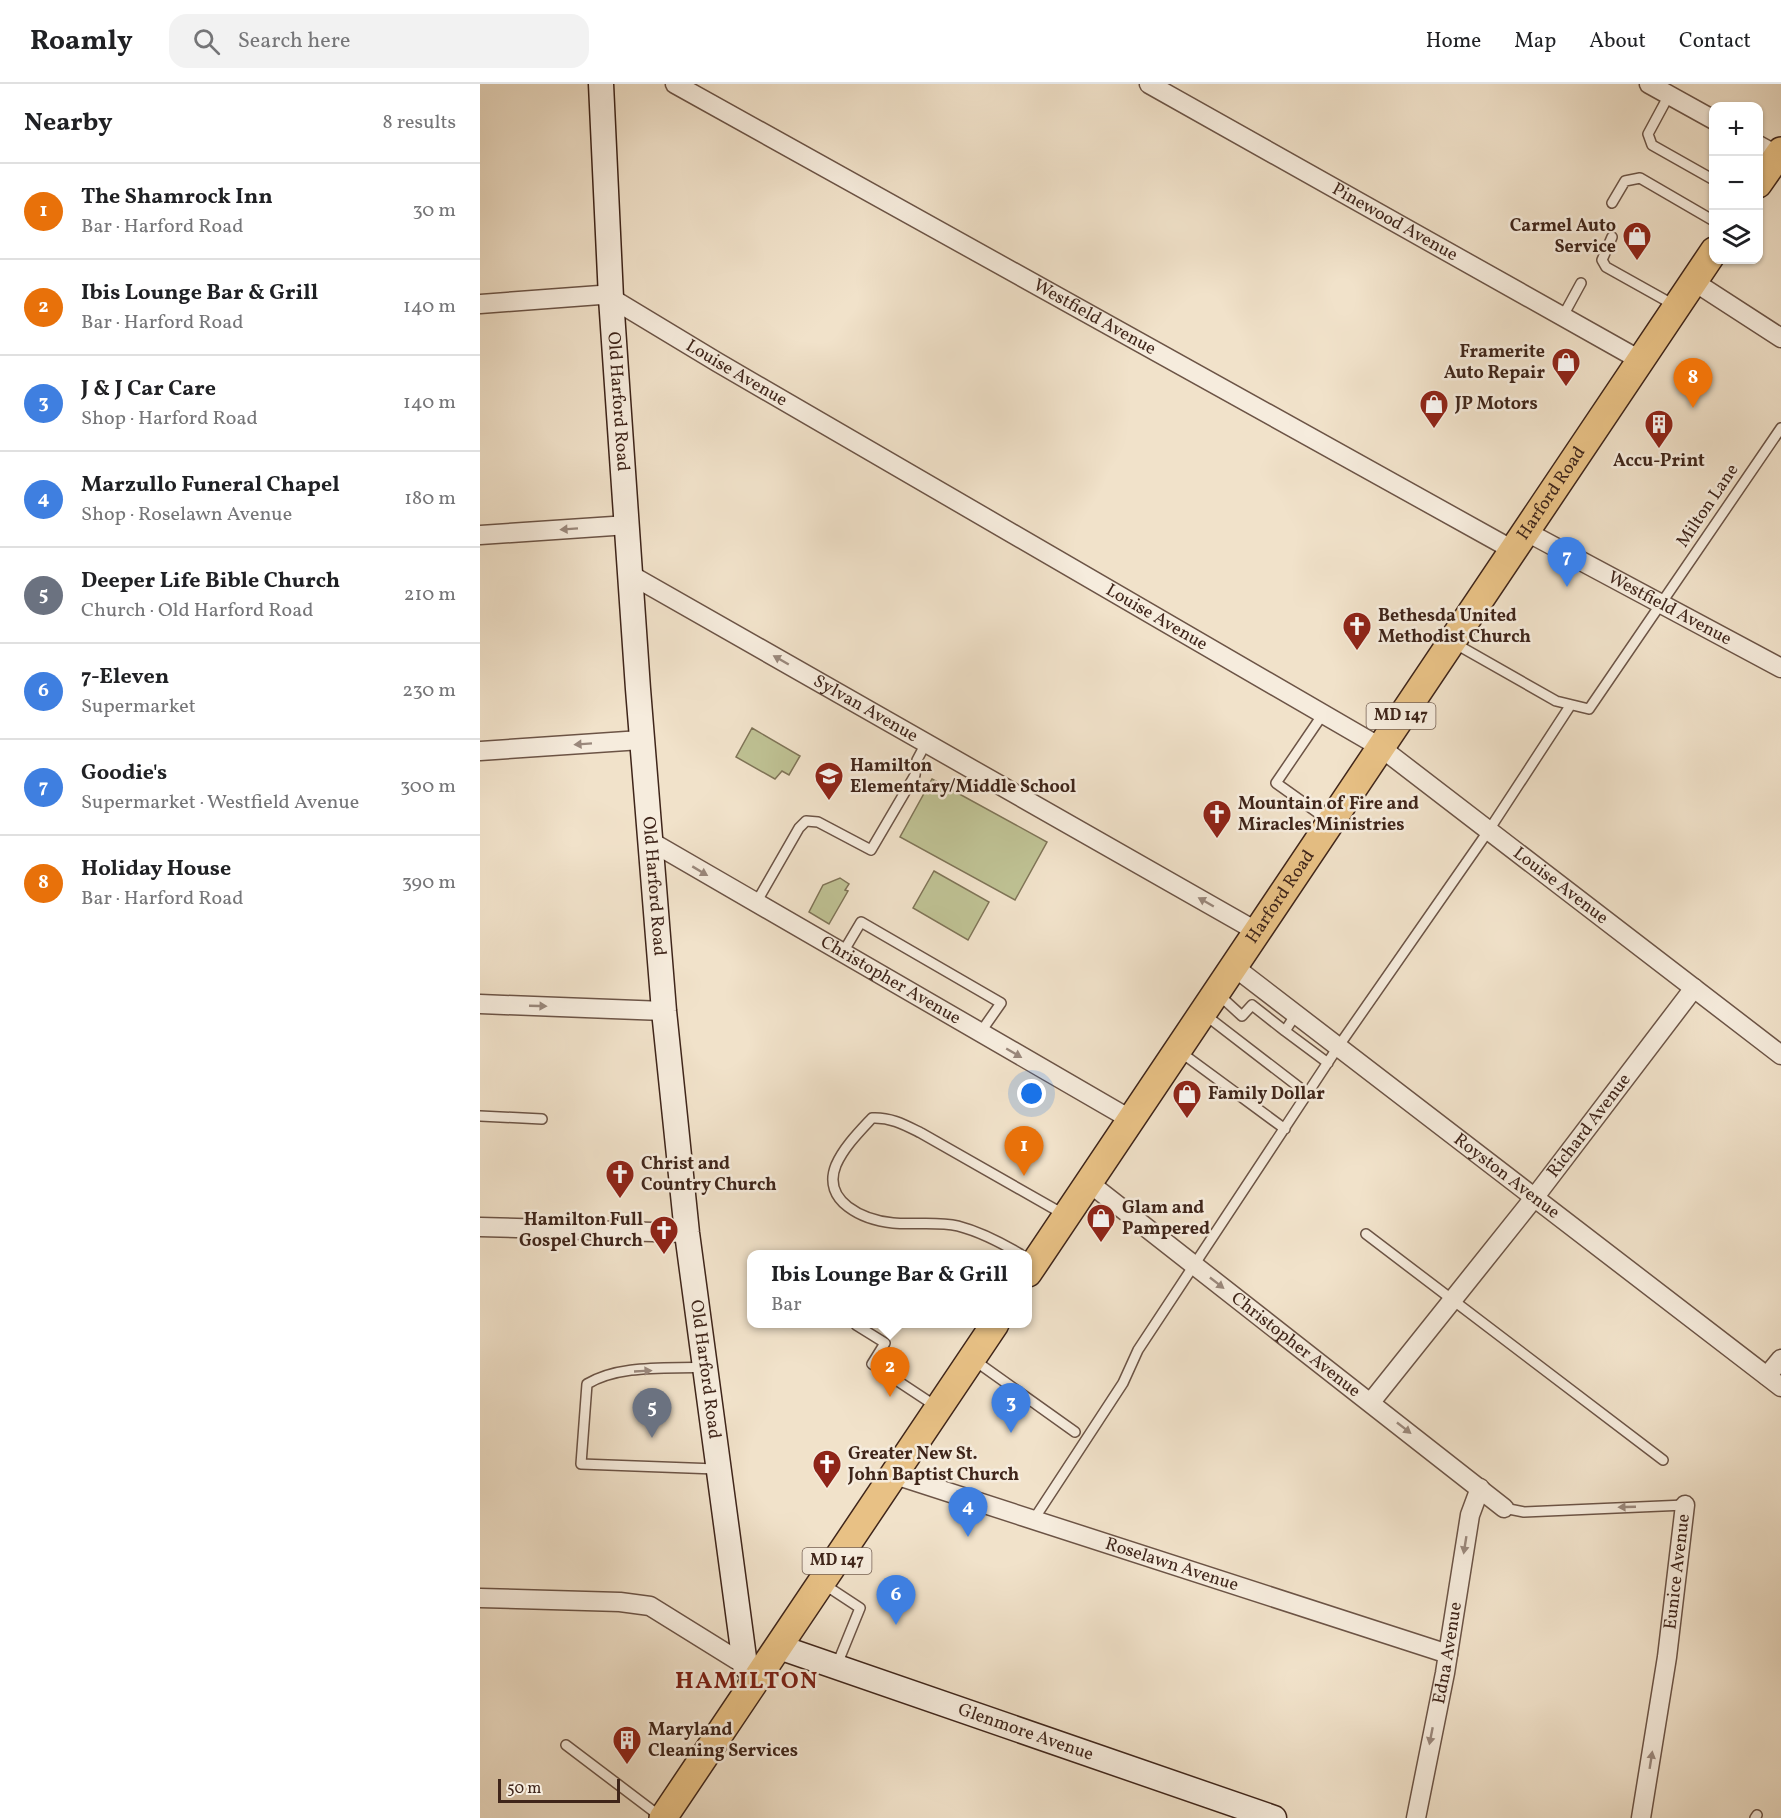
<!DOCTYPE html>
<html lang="en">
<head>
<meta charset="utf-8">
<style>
  :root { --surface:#fff; --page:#f2f2f2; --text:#202124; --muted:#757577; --line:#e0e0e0; --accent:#8f2418 }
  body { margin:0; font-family:Vollkorn,serif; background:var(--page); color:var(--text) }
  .controls { position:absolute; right:18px; top:18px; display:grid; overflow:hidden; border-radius:12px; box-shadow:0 2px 4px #0004 }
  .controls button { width:54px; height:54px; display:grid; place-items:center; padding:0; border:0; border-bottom:2px solid var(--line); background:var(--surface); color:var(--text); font:30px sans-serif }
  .scale { position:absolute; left:18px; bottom:15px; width:122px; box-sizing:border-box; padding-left:6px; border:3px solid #3f251a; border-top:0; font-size:16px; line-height:21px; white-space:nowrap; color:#3f251a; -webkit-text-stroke:4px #f6ecdd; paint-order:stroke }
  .you { position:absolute; left:552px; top:1010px; width:21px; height:21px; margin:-15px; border:4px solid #fff; border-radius:50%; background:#1a73e8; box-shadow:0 0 0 9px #1a73e833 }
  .badge { display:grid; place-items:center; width:39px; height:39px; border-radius:50%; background:var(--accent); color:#fff; font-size:20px; font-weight:700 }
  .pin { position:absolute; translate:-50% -50px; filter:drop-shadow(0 2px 3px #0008) }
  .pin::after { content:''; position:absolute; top:32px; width:21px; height:18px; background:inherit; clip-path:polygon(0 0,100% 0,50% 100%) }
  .popup { position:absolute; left:267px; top:1166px; width:285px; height:78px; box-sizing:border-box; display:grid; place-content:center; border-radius:12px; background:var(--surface); filter:drop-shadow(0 2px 4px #0005); font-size:20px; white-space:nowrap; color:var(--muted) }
  .popup b { font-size:22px; color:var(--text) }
  .popup::after { content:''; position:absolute; left:50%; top:100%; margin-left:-12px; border:12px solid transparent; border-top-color:var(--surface) }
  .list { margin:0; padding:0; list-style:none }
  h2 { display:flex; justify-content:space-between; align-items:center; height:78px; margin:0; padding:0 24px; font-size:26px }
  h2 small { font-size:20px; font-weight:400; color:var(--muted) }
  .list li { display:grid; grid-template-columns:39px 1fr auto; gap:18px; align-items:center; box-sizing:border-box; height:96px; padding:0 24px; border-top:2px solid var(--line) }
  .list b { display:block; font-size:22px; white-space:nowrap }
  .list p { margin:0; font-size:20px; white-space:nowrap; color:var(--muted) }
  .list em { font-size:20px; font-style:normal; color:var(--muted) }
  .icon { flex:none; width:33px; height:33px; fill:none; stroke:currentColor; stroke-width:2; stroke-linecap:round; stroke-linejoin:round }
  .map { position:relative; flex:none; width:1301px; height:1734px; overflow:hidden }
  header { display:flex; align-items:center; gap:36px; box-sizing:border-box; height:84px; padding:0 30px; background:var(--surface); border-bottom:2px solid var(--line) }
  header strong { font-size:28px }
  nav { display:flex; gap:33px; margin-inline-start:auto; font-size:21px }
  .search { width:420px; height:54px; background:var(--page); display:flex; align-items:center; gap:15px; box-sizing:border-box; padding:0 21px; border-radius:18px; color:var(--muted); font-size:22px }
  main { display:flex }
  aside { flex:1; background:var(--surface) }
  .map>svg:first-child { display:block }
  .green { fill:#bfc294; stroke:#7f7457; stroke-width:1.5 }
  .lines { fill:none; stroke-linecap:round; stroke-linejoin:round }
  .lane-casing { stroke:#6c5446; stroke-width:12 }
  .street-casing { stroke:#6c5446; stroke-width:21 }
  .secondary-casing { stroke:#3f251a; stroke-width:27 }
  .primary-casing { stroke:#3f251a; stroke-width:30 }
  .lane { stroke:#f6ecdd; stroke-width:9 }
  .street { stroke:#f6ecdd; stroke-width:18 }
  .secondary { stroke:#f6ecdd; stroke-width:24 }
  .primary { stroke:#e8c185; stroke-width:27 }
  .oneway { fill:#9a887c }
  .labels { text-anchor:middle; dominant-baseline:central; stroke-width:5; stroke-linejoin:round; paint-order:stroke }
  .shield { fill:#f6ecdd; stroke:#766154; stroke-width:1.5 }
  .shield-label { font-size:16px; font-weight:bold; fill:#3f251a }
  .street-label { font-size:18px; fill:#3f251a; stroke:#f6ecdd }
  .poi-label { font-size:18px; font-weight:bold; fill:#3f251a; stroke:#f6ecdd; text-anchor:start }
  .district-label { font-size:24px; font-weight:bold; letter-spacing:1.5px; fill:#7a1f14; stroke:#f6ecdd }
</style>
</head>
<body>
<header>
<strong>Roamly</strong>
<div class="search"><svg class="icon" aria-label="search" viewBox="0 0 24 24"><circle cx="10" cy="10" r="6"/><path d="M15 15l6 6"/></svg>Search here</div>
<nav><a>Home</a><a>Map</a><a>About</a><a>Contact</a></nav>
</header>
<main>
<aside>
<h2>Nearby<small>8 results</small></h2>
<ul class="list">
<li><span class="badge" style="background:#e8710a">1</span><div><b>The Shamrock Inn</b><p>Bar · Harford Road</p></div><em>30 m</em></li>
<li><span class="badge" style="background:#e8710a">2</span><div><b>Ibis Lounge Bar &amp; Grill</b><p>Bar · Harford Road</p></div><em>140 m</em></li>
<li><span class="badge" style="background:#3f7fe0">3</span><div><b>J &amp; J Car Care</b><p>Shop · Harford Road</p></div><em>140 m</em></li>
<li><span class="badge" style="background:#3f7fe0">4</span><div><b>Marzullo Funeral Chapel</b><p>Shop · Roselawn Avenue</p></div><em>180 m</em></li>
<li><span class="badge" style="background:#6b7280">5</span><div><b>Deeper Life Bible Church</b><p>Church · Old Harford Road</p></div><em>210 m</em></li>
<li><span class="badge" style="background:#3f7fe0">6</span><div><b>7-Eleven</b><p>Supermarket</p></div><em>230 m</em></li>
<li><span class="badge" style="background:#3f7fe0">7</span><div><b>Goodie's</b><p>Supermarket · Westfield Avenue</p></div><em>300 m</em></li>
<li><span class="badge" style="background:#e8710a">8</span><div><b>Holiday House</b><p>Bar · Harford Road</p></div><em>390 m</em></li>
</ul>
</aside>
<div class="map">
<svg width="1301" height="1734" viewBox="0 0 1301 1734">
  <rect width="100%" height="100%" fill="#f1e2ca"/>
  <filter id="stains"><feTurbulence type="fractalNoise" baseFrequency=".00333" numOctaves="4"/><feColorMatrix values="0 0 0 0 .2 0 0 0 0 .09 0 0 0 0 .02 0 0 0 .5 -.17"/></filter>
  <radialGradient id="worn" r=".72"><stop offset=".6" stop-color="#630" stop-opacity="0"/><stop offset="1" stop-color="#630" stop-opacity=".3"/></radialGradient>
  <path class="green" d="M272,644l48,28 -11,19 -7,-4 -7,8 -39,-22z
    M452,695l115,63 -32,58 -115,-63z
    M454,787l55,31 -21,38 -55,-32z
    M360,794l9,6 -4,6 3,1 -19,33 -20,-12 14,-27z"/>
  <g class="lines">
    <g class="lane-casing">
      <path id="lane" d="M1189,11l-21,39 4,11 62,35
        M1132,119l13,-22 15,-3 74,43
        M1132,153l-10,23 4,7 68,38
        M1083,232l18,-33
        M974,559l102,58 33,8 192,-281
        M843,630l-47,69 52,37
        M276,819l43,-75 7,-7 12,1 53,28 44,-75 2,-15 9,-17
        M362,870l19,-32 140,81 -21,30
        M738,910l24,22 10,-11 33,26 11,-17
        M724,930l104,80
        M805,947l43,32
        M699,967l106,78
        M0,1032l62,3
        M886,1150l297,226
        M540,1170c-20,-12 -39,-22 -62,-28 -21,-5 -44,-1 -65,-3 -29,-3 -72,-21 -57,-58 8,-18 23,-33 36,-47 19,-1 33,7 49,15l144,82
        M376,1241l29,18 -13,21 65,43
        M494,1276l101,72
        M225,1283c-37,2 -85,-3 -118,17l-6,80 135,5
        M1024,1424l20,4 161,-7
        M554,1435l89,-136 15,-33 200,-303 151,-217 81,-124
        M342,1499l38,25 -24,59
        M86,1661l95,72
        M1275,1734l2,-3"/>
    </g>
    <g class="street-casing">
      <g id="street">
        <path id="s1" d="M195,0l838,466"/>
        <path id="s2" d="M669,0l491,276"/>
        <path d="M1169,0l65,36"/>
        <path d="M1278,61l20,11"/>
        <path d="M1213,197l88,57"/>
        <path id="s3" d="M0,220l120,-9 11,3 106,64 663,385 401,308"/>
        <path id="s4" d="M1045,447l256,137"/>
        <path d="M0,451l148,-10"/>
        <path id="s5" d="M151,491l625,356"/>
        <path d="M0,667l161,-11"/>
        <path id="s6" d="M170,757l480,278"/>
        <path id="s7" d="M753,882l548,421"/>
        <path d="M0,920l184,7"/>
        <path id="s8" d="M608,1098l416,326"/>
        <path d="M0,1143l207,6"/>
        <path d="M1287,1292l14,-17"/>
        <path id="s9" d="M891,1318l163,-204 160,-210"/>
        <path id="s10" d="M415,1391l553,179"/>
        <path d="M0,1514l140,4 30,4 95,59"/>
        <path id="s11" d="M936,1734l29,-145 25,-158 10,-27"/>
        <path id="s12" d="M1161,1734l26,-161 18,-152"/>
      </g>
    </g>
    <g class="secondary-casing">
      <g id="secondary">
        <path id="s13" d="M121,0l10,214 27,391 26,322 23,222 58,432 12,14"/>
        <path id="s14" d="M299,1563l495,171"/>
      </g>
    </g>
    <g class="primary-casing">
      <g id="primary">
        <path d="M1278,100l23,-33"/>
        <path id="s15" d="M548,1189l686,-1022"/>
        <path d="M183,1734l332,-494"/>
      </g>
    </g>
    <use href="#lane" class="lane"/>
    <use href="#street" class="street"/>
    <use href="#secondary" class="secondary"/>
    <use href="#primary" class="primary"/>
  </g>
  <defs><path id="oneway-solid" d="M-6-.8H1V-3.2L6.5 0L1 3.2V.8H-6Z" transform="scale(1.5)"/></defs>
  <g class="oneway">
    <use href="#oneway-solid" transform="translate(89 445) rotate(176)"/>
    <use href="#oneway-solid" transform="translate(301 576) rotate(-150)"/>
    <use href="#oneway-solid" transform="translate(103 660) rotate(176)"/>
    <use href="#oneway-solid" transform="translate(220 787) rotate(31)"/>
    <use href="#oneway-solid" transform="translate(726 818) rotate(-150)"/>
    <use href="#oneway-solid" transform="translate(58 922) rotate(2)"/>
    <use href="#oneway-solid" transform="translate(534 969) rotate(30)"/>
    <use href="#oneway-solid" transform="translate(737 1199) rotate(38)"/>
    <use href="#oneway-solid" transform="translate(163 1287) rotate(-3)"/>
    <use href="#oneway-solid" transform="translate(924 1344) rotate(38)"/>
    <use href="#oneway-solid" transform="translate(1147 1423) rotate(178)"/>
    <use href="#oneway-solid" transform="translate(985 1461) rotate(99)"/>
    <use href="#oneway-solid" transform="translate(951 1652) rotate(101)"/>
    <use href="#oneway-solid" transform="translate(1171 1676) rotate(-81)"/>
  </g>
  <defs>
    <g id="shop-pin" transform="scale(1.5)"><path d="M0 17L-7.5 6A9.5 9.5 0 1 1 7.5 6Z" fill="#8f2418" stroke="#f6ecdd"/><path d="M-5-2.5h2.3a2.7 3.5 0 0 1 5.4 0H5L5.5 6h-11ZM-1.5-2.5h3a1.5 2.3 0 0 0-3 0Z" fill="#fff"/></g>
    <g id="building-pin" transform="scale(1.5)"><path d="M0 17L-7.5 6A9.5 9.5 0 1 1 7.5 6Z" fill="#8f2418" stroke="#f6ecdd"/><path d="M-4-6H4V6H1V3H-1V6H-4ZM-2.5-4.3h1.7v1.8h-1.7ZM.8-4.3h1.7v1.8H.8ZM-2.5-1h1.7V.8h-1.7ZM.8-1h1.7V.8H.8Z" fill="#fff"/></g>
    <g id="church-pin" transform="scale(1.5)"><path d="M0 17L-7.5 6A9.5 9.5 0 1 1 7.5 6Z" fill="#8f2418" stroke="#f6ecdd"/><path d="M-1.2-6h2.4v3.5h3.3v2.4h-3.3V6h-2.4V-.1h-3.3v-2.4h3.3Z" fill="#fff"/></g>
    <g id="school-pin" transform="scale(1.5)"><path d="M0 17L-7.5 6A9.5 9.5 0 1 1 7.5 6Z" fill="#8f2418" stroke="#f6ecdd"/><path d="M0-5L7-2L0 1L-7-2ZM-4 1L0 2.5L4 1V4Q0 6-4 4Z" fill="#fff"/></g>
  </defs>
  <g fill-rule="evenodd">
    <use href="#shop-pin" x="1157" y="152"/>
    <use href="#shop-pin" x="1086" y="278"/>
    <use href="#shop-pin" x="954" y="320"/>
    <use href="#building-pin" x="1179" y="340"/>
    <use href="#church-pin" x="877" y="542"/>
    <use href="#school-pin" x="349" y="692"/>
    <use href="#church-pin" x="737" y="730"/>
    <use href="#shop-pin" x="707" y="1010"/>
    <use href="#church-pin" x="140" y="1090"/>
    <use href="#shop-pin" x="621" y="1134"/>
    <use href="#church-pin" x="184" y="1146"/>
    <use href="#church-pin" x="347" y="1380"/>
    <use href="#building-pin" x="147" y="1656"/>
  </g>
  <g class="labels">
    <g class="shield">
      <rect x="886.5" y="619" width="69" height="26" rx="4.5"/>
      <rect x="322.5" y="1464" width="69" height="26" rx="4.5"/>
    </g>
    <g class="shield-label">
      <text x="921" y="632">MD 147</text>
      <text x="357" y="1477">MD 147</text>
    </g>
    <g class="street-label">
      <text stroke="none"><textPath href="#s2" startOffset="282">Pinewood Avenue</textPath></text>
      <text stroke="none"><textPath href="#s1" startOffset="480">Westfield Avenue</textPath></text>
      <text stroke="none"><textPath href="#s3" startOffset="278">Louise Avenue</textPath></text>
      <text stroke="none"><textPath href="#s13" startOffset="318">Old Harford Road</textPath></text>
      <text stroke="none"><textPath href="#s15" startOffset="939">Harford Road</textPath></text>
      <text transform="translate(1228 422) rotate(-56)">Milton Lane</text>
      <text stroke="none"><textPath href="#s4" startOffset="164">Westfield Avenue</textPath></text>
      <text stroke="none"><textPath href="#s3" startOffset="764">Louise Avenue</textPath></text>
      <text stroke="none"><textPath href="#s5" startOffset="270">Sylvan Avenue</textPath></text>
      <text stroke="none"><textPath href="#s3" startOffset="1250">Louise Avenue</textPath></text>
      <text stroke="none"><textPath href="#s13" startOffset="804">Old Harford Road</textPath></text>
      <text stroke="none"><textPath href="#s15" startOffset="453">Harford Road</textPath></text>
      <text stroke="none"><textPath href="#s6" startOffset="278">Christopher Avenue</textPath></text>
      <text stroke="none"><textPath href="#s9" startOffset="352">Richard Avenue</textPath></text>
      <text stroke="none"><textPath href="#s7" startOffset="345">Royston Avenue</textPath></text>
      <text stroke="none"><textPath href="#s8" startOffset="264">Christopher Avenue</textPath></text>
      <text stroke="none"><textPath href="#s13" startOffset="1290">Old Harford Road</textPath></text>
      <text stroke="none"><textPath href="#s10" startOffset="291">Roselawn Avenue</textPath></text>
      <text stroke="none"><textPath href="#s12" startOffset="249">Eunice Avenue</textPath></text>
      <text stroke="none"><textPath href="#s11" startOffset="168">Edna Avenue</textPath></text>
      <text stroke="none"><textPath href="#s14" startOffset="261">Glenmore Avenue</textPath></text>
    </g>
    <g class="poi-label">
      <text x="1136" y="142" text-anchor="end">Carmel Auto<tspan x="1136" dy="21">Service</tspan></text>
      <text x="1065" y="268" text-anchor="end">Framerite<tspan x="1065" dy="21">Auto Repair</tspan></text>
      <text x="975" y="320">JP Motors</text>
      <text x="1179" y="377" text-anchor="middle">Accu-Print</text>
      <text x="898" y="532">Bethesda United<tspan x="898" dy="21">Methodist Church</tspan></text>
      <text x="370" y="682">Hamilton<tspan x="370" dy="21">Elementary/Middle School</tspan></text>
      <text x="758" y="720">Mountain of Fire and<tspan x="758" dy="21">Miracles Ministries</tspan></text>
      <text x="728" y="1010">Family Dollar</text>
      <text x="161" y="1080">Christ and<tspan x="161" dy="21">Country Church</tspan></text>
      <text x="642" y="1124">Glam and<tspan x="642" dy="21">Pampered</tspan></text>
      <text x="163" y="1136" text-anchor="end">Hamilton Full<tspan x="163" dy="21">Gospel Church</tspan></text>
      <text x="368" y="1370">Greater New St.<tspan x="368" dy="21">John Baptist Church</tspan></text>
      <text x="168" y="1646">Maryland<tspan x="168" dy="21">Cleaning Services</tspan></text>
    </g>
    <g class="district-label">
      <text x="267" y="1598">HAMILTON</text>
    </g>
  </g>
  <rect width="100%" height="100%" filter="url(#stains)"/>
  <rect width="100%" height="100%" fill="url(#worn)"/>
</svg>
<div class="controls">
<button>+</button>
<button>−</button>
<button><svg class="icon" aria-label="layers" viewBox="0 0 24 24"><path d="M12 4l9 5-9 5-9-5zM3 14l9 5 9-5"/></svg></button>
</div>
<div class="scale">50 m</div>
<div class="you"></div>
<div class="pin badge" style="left:544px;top:1092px;background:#e8710a">1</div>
<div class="pin badge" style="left:410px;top:1313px;background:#e8710a">2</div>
<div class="popup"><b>Ibis Lounge Bar &amp; Grill</b>Bar</div>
<div class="pin badge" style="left:531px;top:1349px;background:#3f7fe0">3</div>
<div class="pin badge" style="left:488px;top:1453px;background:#3f7fe0">4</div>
<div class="pin badge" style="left:172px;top:1354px;background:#6b7280">5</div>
<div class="pin badge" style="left:416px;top:1541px;background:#3f7fe0">6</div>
<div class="pin badge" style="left:1087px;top:503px;background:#3f7fe0">7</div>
<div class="pin badge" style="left:1213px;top:324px;background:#e8710a">8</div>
</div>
</main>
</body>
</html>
